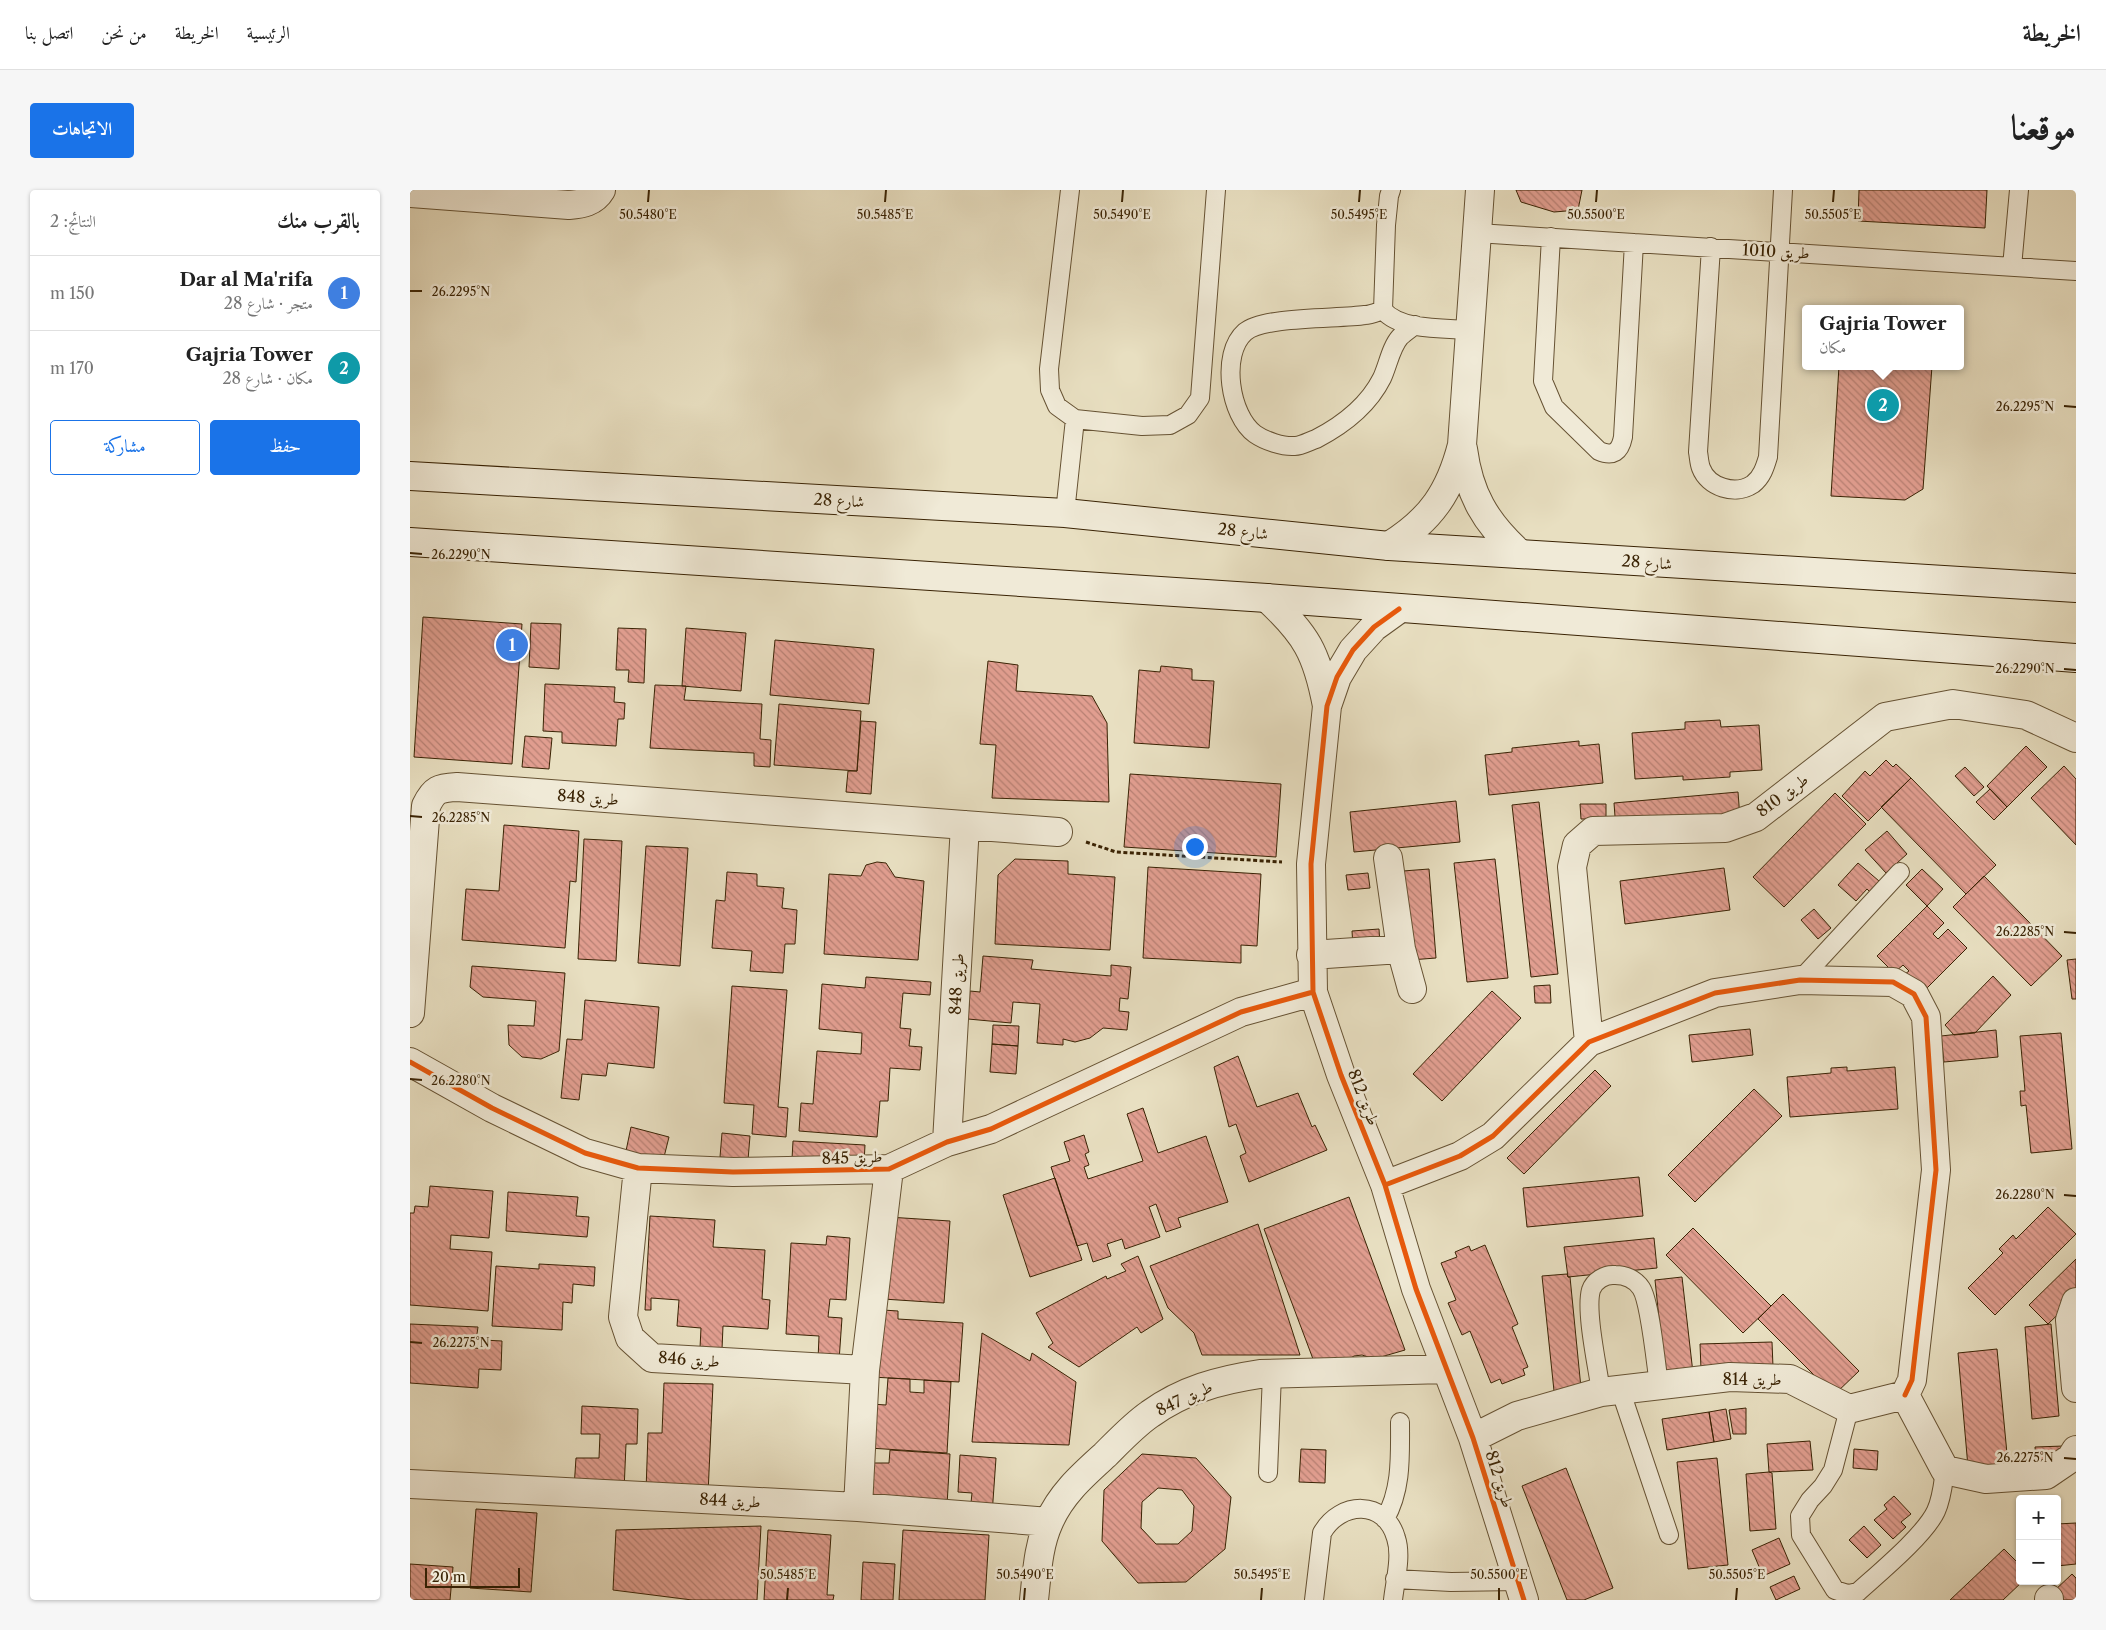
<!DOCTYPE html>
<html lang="ar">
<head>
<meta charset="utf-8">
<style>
  :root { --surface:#fff; --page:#f6f6f6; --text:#222; --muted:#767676; --line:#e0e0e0; --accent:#1a73e8 }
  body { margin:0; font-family:"Libre Caslon Text",Amiri,serif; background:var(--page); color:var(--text); direction:rtl }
  .controls { position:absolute; right:15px; bottom:15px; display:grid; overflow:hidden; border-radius:5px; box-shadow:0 1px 4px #0004 }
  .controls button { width:45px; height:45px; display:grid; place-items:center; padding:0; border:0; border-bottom:1px solid var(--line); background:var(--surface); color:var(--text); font:25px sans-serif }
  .scale { position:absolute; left:15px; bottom:12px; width:95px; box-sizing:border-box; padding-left:5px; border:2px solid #3a2304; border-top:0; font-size:14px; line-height:18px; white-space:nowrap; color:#3a2304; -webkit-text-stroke:4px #f0ead7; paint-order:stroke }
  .you { position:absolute; left:784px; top:656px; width:18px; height:18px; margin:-12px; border:4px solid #fff; border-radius:50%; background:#1a73e8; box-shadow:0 0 0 8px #1a73e833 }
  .badge { display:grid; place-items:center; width:32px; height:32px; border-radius:50%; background:var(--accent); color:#fff; font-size:16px; font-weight:700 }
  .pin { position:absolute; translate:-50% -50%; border:2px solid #fff; box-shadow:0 1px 5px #0006 }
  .popup { position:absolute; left:1392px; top:115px; width:162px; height:65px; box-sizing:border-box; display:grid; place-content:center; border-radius:5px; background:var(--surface); filter:drop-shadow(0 1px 4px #0005); font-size:16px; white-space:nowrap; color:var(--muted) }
  .popup b { font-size:19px; color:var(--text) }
  .popup::after { content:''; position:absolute; left:50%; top:100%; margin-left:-10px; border:10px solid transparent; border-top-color:var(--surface) }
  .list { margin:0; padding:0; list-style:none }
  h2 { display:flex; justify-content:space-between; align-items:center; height:65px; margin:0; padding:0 20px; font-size:21px }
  h2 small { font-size:16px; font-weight:400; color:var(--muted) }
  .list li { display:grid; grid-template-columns:32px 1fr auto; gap:15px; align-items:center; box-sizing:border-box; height:75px; padding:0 20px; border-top:1px solid var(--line) }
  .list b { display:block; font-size:19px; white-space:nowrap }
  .list p { margin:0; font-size:16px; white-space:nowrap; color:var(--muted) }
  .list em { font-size:16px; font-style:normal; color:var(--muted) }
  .actions { display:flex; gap:10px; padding:15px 20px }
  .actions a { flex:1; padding:11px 0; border:1px solid var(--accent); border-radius:5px; text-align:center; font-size:18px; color:var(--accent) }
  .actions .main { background:var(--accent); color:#fff }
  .map { position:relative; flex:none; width:1666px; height:1410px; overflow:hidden; direction:ltr; border-radius:5px }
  header { display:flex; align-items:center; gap:30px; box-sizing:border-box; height:70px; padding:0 25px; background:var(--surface); border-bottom:1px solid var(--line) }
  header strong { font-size:24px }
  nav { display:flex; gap:28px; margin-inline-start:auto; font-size:18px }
  .intro { display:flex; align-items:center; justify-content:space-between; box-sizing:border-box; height:120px; padding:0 30px }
  h1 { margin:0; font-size:35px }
  .button { padding:12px 22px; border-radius:5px; background:var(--accent); color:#fff; font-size:18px; font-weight:700 }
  main { display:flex; gap:30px; padding:0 30px }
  aside { flex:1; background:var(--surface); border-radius:5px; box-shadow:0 1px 4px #0004 }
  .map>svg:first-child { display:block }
  .building { fill:url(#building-back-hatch); stroke:#3a2304; fill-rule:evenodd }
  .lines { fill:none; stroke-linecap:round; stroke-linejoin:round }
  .lane-casing { stroke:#665233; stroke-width:20 }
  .street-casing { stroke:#665233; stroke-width:30 }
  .secondary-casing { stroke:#3a2304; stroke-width:30 }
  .path { stroke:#3a2304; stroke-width:3; stroke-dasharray:4 2.5; stroke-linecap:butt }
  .lane { stroke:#f0ead7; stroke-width:18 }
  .street { stroke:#f0ead7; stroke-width:28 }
  .secondary { stroke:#f0ead7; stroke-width:28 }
  .cycleway-casing { stroke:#f0ead7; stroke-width:8 }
  .cycleway { stroke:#e8590c; stroke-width:5 }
  .ticks { fill:none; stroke:#3a2304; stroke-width:2 }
  .labels { text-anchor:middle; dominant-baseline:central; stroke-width:5; stroke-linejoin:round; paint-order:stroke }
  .street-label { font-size:16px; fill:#3a2304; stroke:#f0ead7 }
  .ticks-label { font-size:12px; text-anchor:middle; fill:#3a2304; stroke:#f0ead7; stroke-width:5; stroke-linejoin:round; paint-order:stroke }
</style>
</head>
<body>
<header>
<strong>الخريطة</strong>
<nav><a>الرئيسية</a><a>الخريطة</a><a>من نحن</a><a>اتصل بنا</a></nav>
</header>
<div class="intro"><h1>موقعنا</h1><a class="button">الاتجاهات</a></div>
<main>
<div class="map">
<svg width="1666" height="1410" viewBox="0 0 1666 1410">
  <defs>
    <pattern id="building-back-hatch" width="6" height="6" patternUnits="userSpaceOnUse" patternTransform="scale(1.25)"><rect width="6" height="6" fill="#e19e90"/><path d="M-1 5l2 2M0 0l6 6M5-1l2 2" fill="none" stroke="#b78073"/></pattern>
  </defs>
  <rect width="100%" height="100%" fill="#e8dfc1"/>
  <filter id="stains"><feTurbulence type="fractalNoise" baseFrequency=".004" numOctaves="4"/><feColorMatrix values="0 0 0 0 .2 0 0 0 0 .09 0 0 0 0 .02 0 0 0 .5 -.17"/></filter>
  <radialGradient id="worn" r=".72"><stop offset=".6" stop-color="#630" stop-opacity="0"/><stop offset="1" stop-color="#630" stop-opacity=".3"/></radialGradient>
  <path class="building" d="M1106,0h66l-4,20 -24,2 -33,-10z
    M1449,0h128l-2,38 -127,-7z
    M1465,116l44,3h-50z
    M1429,176h93l-9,123 -18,11 -74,-4z
    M13,427l99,7 -10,140 -98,-7z
    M121,433l30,1 -2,45 -30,-2z
    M208,438l28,1 -2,54 -16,-1 1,-12h-13z
    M276,438l60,5 -5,58 -59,-5z
    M365,450l99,9 -5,55 -99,-9z
    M578,471l30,4 -2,26 76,5 15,27 2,79 -117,-4 4,-53 -16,-1z
    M751,476l31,3v11l22,1 -5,67 -75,-5 5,-73 21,2z
    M135,494l70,3 -1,15 11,1 -1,16h-6l-2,27 -54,-3v-11l-19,-1z
    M245,495l31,1 -2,14 78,4 -2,35 11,1 -1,27 -16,-1v-13l-104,-5z
    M369,514l82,7 -4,60 -83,-6z
    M1310,530l1,7 38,-2 3,45 -32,2v5l-47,3v-4l-48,3 -3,-46 53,-4v-7z
    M451,531l15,1 -5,72 -25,-2 2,-21h9z
    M115,546l27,2 -3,31 -27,-2z
    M1169,551v5l20,-2 4,39 -114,12 -4,-40 27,-3v-4z
    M1616,556l21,21 -40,40 -20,-21z
    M1476,570l7,7 3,-3 15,14 -43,43 -26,-25 23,-25 5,5z
    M1654,576l12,13v66l-45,-47z
    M1555,577l19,20 -10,9 -19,-20z
    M720,584l151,10 -5,73 -152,-10z
    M1501,588l85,87 -30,29 -85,-87z
    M1580,599l17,18 -13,13 -18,-18z
    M1328,602l2,26 -124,12 -2,-27z
    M1425,603l31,31 -82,83 -31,-30z
    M1046,611l4,41 -106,10 -4,-40z
    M1129,612l19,172 -27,3 -19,-172z
    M1170,614h26v15h-25z
    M94,635l75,6 -3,51 -6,-1 -5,67 -103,-8 4,-51 33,2z
    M1477,641l20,23 -21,19 -21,-23z
    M174,649l38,2 -6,120 -38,-2z
    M236,656l42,2 -8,118 -42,-3z
    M605,669l53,2v13l47,3 -5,73 -115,-6 3,-69z
    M1085,669l13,119 -41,4 -13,-119z
    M467,672l9,1 9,14 29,4 -6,79 -94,-6 5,-80 32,2 5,-11z
    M1448,673l21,18 -9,11 -3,-3 -11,12 -18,-16z
    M738,677l113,7 -4,72 -16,-1v18l-98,-5z
    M1314,678l6,42 -105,14 -5,-43z
    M1019,679l7,89 -26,2 -7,-89z
    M1512,679l21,20 -16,17 -21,-21z
    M317,682l30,2v12l27,2 -2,20 15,2 -2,34h-10l-2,29 -33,-2 2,-20 -40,-3 4,-48 9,1z
    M958,683l2,15 -22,2 -2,-15z
    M1574,686l78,80 -31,30 -78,-79z
    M1517,716l17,17 -11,11 5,5 10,-10 19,19 -44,44 -18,-18 4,-3 -6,-6 -9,8 -17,-17z
    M1404,719l17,19 -13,11 -17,-19z
    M969,739l1,16 -27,2 -1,-16z
    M573,766l50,4 -2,9 80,7v-11l20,2 -3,32 -8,-1 -1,13 10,1 -2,18 -24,-2 -13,10 -15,4 -12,-3v6l-26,-2 3,-39 -27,-2 -2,21 -43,-4 2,-28 10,1z
    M1666,769v40h-4l-5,-39z
    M62,776l93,7 -6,78 -18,8 -19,-2 -13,-12 -1,-20 26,1 2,-25 -53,-4 -13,-10z
    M1583,786l18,19 -36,38 -21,2 -9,-10z
    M456,787l65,5 -1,13 -27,-2 -3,35 11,1 -2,17 13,1 -2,23 -30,-2 -2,33h-8l-3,36 -78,-6 2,-28 12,1 4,-53 44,3 1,-21 -43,-4 3,-45 43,4z
    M1140,795l1,18h-16l-1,-17z
    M322,796l55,4 -9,117 10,1 -2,29 -34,-3 2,-29 -30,-2z
    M1082,801l29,27 -79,83 -29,-27z
    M175,810l74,7 -5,61 -46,-5 -2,13 -24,-2 -3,26 -18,-2 6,-59 15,1z
    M583,835l26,1 -1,20 -26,-2z
    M1340,839l3,26 -61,7 -3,-27z
    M1586,840l2,27 -54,5 -3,-26z
    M1651,843l11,116 -41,4 -5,-48 -5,1 -1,-15h5l-5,-55z
    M582,854l26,2 -2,28 -26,-2z
    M828,866l19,51 41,-14 14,34 3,-2 12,25 -78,32 -9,-26 6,-3 -10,-29 -7,3 -15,-60z
    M1437,877v4l48,-4 3,42 -108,8 -3,-40 44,-4v-5z
    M1185,880l16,16 -87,88 -17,-16z
    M1344,899l28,27 -87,86 -27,-27z
    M733,918l15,45 48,-17 22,66 -50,16 3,9 -15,5 -10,-28 -7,3 11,30 -35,12 -3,-10 -15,5 4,12 -18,6 -6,-19 -10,3 -26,-79 19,-6 -6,-19 20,-7 5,17 -4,2 4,11 -5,2 4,12 55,-18 -16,-47z
    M221,937l38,10 -6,24 -37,-10z
    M312,943l28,3 -2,24 -28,-3z
    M383,951l72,4 -1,18 -72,-4z
    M1229,987l4,39 -116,11 -4,-39z
    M645,988l27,82 -52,17 -27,-82z
    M20,996l63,5 -4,47 -38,-3 -1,14 42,3 -4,59 -78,-6v-92h4l1,-7 13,1z
    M98,1002l70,5 -2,19 13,1 -2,20 -81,-6z
    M939,1007l56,153 -31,9 -12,-4 -8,1 -5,3h-36l-49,-130z
    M1638,1017l28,27 -81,81 -27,-27 35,-35 -4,-4 14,-14 3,4z
    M240,1026l65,4 -2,27 52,3 -3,49 8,1 -2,29 -45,-3 -1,23 -22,-1 1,-20 -24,-2 2,-26 -28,-2v12h-6z
    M478,1027l62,4 -6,82 -61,-4z
    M848,1034l42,131h-98l-8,-22 -26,-25 -18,-42z
    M1283,1038l78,78 -28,27 -77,-78z
    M417,1046l23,2 -4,62 -16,-1 -2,18 14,1 -3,43 -21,-1 1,-24 -33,-2 5,-91 35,2z
    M1244,1048l3,30 -89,9 -4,-30z
    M1075,1055l33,79 -6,3 16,40 -5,2 2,6 -23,9 -2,-5 -9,4 -21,-52 -8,4 -14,-32 8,-3 -15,-37 16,-6 -2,-5 14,-6 2,5z
    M728,1066l25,63 -22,14 -4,-6 -58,40 -31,-20 5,-4 -17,-30 70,-37 1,3 19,-8 -5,-7z
    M1666,1069v38l-28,27 -19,-19z
    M129,1074l56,3 -1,19 -21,-2 -1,19 -9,-1 -1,28 -70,-4 4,-60 43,3z
    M1157,1084l1,3h2l11,111 -27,3 -12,-115z
    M1272,1087l11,96 -28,3 -10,-96z
    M1373,1104l76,77 -25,24 -76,-76z
    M473,1120l15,1v8l65,4 -4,59 -87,-5 2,-22h7z
    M0,1134l68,3 -3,21 8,1v-9l19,1 -1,29 -22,-1 -1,19 -68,-5z
    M1641,1134l8,92 -27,3 -7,-92z
    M572,1143l48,28 2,-8 44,29 -7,63 -97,-3z
    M1362,1152l1,25 -72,2 -1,-25z
    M1587,1159l11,115 -40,3 -10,-114z
    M478,1188l22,1v13l14,1v-13l27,2 -4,71 -78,-5 2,-44 15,1z
    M254,1193l49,1 -5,110 -62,-3 2,-58h14z
    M172,1216l56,3 -1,35h-11l-2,47 -50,-3 2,-30h23l1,-24h-19z
    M1336,1218v26h-13l-4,-24z
    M1316,1219l5,30 -17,3 -5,-30z
    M1299,1222l5,30 -47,8 -5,-31z
    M1400,1251l3,29 -44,2 -2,-28z
    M1654,1256v12l-28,2 -1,-13z
    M891,1259l25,1 -1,33 -26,-1z
    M1444,1259l24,2 -1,19 -24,-2z
    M480,1260l60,4 -3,51 -81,-4 2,-38h21z
    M732,1264l54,4 35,39 -6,52 -39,33 -48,1 -36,-42 2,-51zM748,1298l24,2 12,16 -2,25 -14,13h-22l-15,-16 1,-26z
    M550,1265l36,3 -4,57 -22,-2 2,-20 -14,-1z
    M1307,1268l11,107 -40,4 -11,-107z
    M1156,1278l47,120 -29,12h-17l-45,-114z
    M1359,1282l3,1 4,56 -26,2 -4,-57z
    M1484,1306l17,18 -10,8 5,5 -13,12 -19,-19 13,-11 -3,-4z
    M66,1319l61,4 -6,79 -61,-4z
    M1666,1333v41l-19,2v-42z
    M351,1336l-4,74h-65l-79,-10 3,-60z
    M1454,1336l17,19 -14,13 -18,-18z
    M358,1340l63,5 -4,60h7l-1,5h-69z
    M493,1340l86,5 -4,65h-86z
    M1369,1348l11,26 -27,12 -11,-26z
    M1594,1359l16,16v16h3l-20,19h-53z
    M453,1372l32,2 -2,36h-32z
    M0,1374l43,3 -3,33h-40z
    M1662,1384l4,4v22h-16l-7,-8z
    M1384,1386l6,13 -24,11 -6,-13z"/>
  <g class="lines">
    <g class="lane-casing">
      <path id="lane" d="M660,0l-21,179 1,21 7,16 18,13 67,7 28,-1 18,-10 12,-17 16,-208
        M981,0l-2,6 -3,29 -3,85c17,21 62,18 87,20
        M1067,43l599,38
        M1141,47l-8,144 11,26 45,44c14,6 21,1 24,-14l11,-194
        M1301,57l-13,205c1,5 1,11 3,16 7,19 34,28 52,16 9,-7 12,-17 15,-27l15,-267
        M1602,77l7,-77
        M973,120c-6,2 -12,5 -18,5 -27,4 -101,1 -120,17 -25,22 -15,84 10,102 10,7 28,13 40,12 6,0 15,-5 21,-7 27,-14 52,-33 66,-61 6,-13 9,-31 18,-41 4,-4 10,-8 15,-12
        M655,323l10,-94
        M1390,790l100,-108
        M1210,1199l49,146
        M1191,1202c-3,-23 -16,-81 -10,-102 3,-9 14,-16 24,-15 10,0 20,4 26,13 9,13 15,77 18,97
        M1439,1219l-16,61 -10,16 -13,14 -10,16 1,19 34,55 13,4 10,-2c21,-19 67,-57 78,-81 6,-13 7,-27 9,-41
        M858,1283l4,-99
        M975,1329c17,-30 15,-63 15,-97
        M985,1389l56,3 68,-1
        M904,1410l8,-67c18,-32 63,-34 74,5 6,18 -1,43 -3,62"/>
    </g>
    <g class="street-casing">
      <path id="street" d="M0,3l159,12c13,-1 25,-3 32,-15
        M1053,259c6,45 22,73 56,104
        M979,356c42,-26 61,-54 73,-101l18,-255
        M857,408c39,36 50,55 60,108
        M989,419l-25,18 -21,23 -16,27 -10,29 -16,158 2,128 28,83 44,110 31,104 57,149 51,162
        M978,668l13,91 11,40
        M901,765l90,-6
        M0,823l16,-207c8,-17 13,-18 31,-19l601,45
        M1179,852l-17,-175 5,-22 16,-14 132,-3 31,-11 129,-100 68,-13 73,11 50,23
        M0,872l82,46 93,45 53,15 95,4 156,-3 58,-27 44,-13 250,-117 72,-20
        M537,952l18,-317
        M228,978l-15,149 7,21 22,20 213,12
        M975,995l75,-29 33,-20 96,-94 126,-49 85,-13 93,2 21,12 12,23 10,153 -24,210 -7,15
        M1666,1112l-6,18 6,68
        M1495,1205l40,75 41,9 60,-4 25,-17 5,-8
        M1063,1248l44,-22 84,-24 129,-15 60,2 59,30 56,-14
        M0,1294l448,23 191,15
        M448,1317l7,-137 24,-201
        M624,1410c3,-27 4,-54 15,-78 12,-28 34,-47 56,-67 14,-14 29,-30 45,-41 33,-24 70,-34 110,-40l186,-5
        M1639,1410v-1"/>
    </g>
    <g class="secondary-casing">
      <path id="secondary" d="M0,286l655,37 324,33 687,42
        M0,352l857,56 809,60"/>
    </g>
    <path class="path" d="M676,652l30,10 166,10"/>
    <use href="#lane" class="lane"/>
    <use href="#street" class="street"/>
    <use href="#secondary" class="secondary"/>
    <g class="cycleway-casing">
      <path id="cycleway" d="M989,419l-25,18 -21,23 -16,27 -10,29 -16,158 2,128 28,83 44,110 31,104 57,149 51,162
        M0,872l82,46 93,45 53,15 95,4 156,-3 58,-27 44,-13 250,-117 72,-20
        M975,995l75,-29 33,-20 96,-94 126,-49 85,-13 93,2 21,12 12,23 10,153 -24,210 -7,15"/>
    </g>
    <use href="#cycleway" class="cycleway"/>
  </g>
  <path class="ticks" d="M238,12l1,-12M475,12l1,-12M712,12l1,-12M949,12l1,-12M1186,12l1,-12M1423,12l1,-12M0,101h12M1654,216l12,1M0,363l12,1M1654,479l12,1M0,626l12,1M1654,742l12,1M0,889l12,1M1654,1005l12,1M0,1152l12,1M1654,1268l12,1M377,1410l1,-12M614,1410l1,-12M851,1410l1,-12M1089,1410v-12M1326,1410l1,-12"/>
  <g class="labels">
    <g class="street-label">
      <text transform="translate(1366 61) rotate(3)">طريق 1010</text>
      <text transform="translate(429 310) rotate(3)">شارع 28</text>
      <text transform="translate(833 341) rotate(6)">شارع 28</text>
      <text transform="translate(1237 372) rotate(4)">شارع 28</text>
      <text transform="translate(1372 605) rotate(-37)">طريق 810</text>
      <text transform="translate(178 607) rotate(4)">طريق 848</text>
      <text transform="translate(546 794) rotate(-87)">طريق 848</text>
      <text transform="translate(954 907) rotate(68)">طريق 812</text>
      <text transform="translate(442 967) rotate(-2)">طريق 845</text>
      <text transform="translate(279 1169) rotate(4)">طريق 846</text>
      <text x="1342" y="1189">طريق 814</text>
      <text transform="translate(774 1208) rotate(-25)">طريق 847</text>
      <text transform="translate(1090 1289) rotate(72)">طريق 812</text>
      <text transform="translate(320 1310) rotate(3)">طريق 844</text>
    </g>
  </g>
  <g class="ticks-label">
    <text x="238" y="29">50.5480°E</text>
    <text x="475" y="29">50.5485°E</text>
    <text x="712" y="29">50.5490°E</text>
    <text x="949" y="29">50.5495°E</text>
    <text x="1186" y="29">50.5500°E</text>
    <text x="1423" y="29">50.5505°E</text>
    <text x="51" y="106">26.2295°N</text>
    <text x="1615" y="221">26.2295°N</text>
    <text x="51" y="369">26.2290°N</text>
    <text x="1615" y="483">26.2290°N</text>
    <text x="51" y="632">26.2285°N</text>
    <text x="1615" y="746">26.2285°N</text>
    <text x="51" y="895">26.2280°N</text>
    <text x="1615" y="1009">26.2280°N</text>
    <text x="51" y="1157">26.2275°N</text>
    <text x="1615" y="1272">26.2275°N</text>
    <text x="378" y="1389">50.5485°E</text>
    <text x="615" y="1389">50.5490°E</text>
    <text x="852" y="1389">50.5495°E</text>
    <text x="1089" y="1389">50.5500°E</text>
    <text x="1327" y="1389">50.5505°E</text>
  </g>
  <rect width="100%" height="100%" filter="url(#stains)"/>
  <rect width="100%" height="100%" fill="url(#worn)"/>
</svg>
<div class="controls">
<button>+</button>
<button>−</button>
</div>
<div class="scale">20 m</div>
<div class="you"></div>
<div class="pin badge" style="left:102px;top:455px;background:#3f7fe0">1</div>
<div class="pin badge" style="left:1473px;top:215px;background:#0f9aa8">2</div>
<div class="popup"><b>Gajria Tower</b>مكان</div>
</div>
<aside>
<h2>بالقرب منك<small>النتائج: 2</small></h2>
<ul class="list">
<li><span class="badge" style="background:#3f7fe0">1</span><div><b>Dar al Ma'rifa</b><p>متجر · شارع 28</p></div><em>150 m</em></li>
<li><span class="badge" style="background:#0f9aa8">2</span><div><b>Gajria Tower</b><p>مكان · شارع 28</p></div><em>170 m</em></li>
</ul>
<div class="actions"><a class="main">حفظ</a><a>مشاركة</a></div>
</aside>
</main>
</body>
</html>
